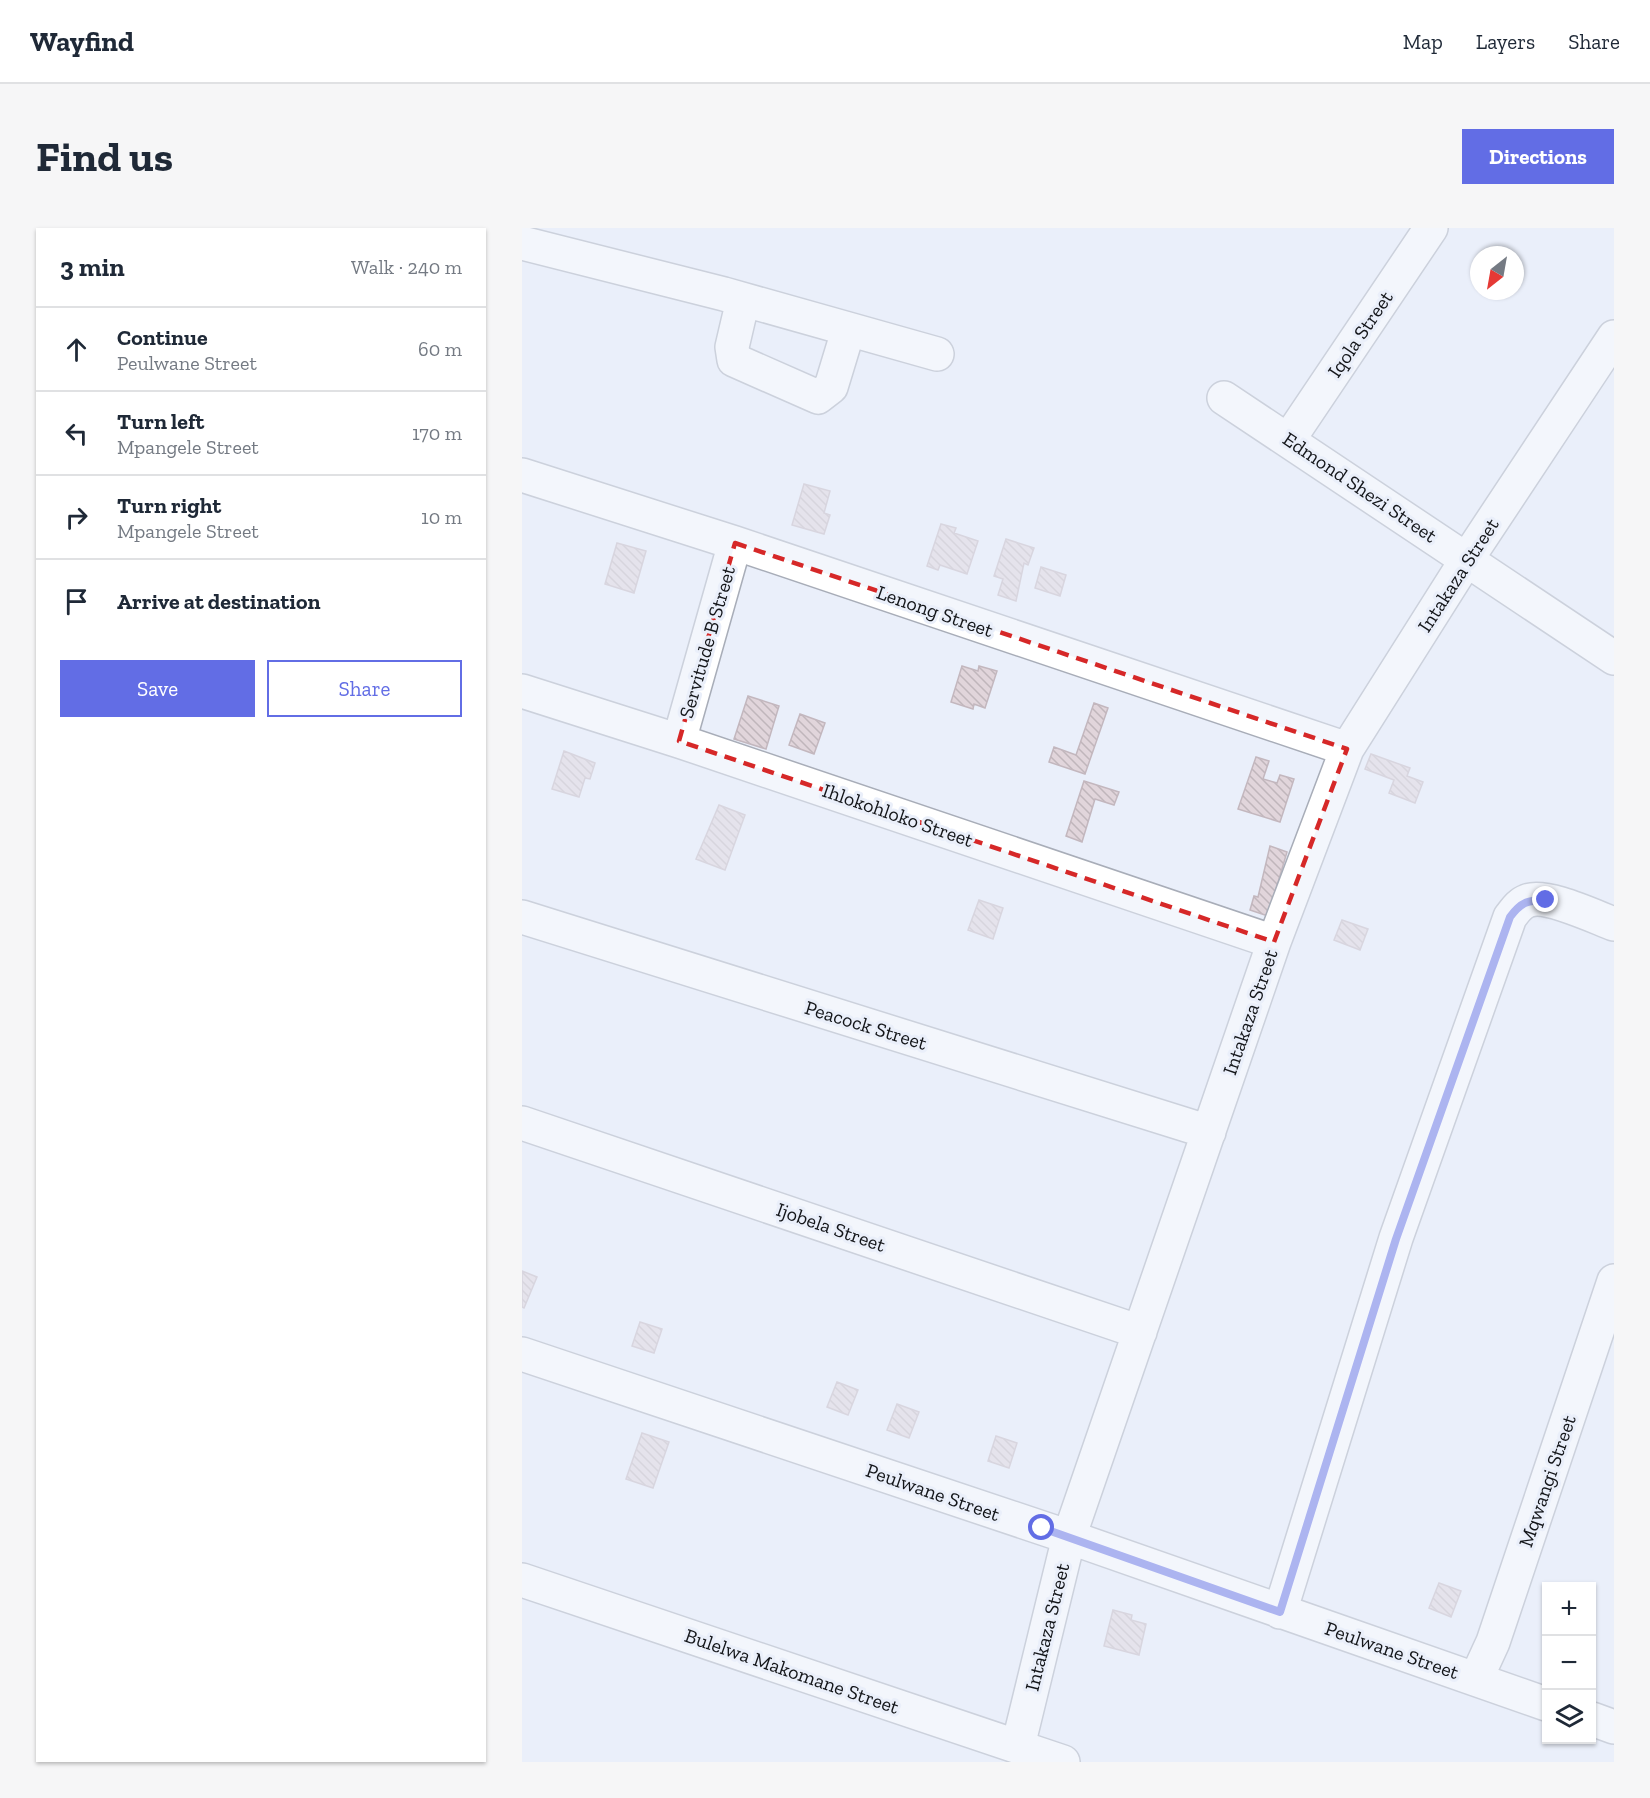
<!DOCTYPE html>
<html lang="en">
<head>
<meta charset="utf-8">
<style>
  :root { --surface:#fff; --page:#f6f6f7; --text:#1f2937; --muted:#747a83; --line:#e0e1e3; --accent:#626de5 }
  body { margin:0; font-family:"Zilla Slab",serif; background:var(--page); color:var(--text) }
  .controls { position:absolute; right:18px; bottom:18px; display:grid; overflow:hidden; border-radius:0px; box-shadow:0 2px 4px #0004 }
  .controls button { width:54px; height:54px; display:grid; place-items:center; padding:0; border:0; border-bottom:2px solid var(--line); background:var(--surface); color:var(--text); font:30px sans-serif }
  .compass { position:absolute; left:948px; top:18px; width:54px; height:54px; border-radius:50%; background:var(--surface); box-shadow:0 2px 4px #0004; rotate:211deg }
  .stop { position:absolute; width:18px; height:18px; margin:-14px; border:4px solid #626de5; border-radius:50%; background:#fff }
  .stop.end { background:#626de5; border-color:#fff; box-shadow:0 2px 6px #0008 }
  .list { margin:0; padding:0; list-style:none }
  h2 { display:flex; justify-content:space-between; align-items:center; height:78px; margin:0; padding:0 24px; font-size:26px }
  h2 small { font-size:20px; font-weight:400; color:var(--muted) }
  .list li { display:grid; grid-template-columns:39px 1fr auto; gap:18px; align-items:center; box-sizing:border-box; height:84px; padding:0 24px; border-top:2px solid var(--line) }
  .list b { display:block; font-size:22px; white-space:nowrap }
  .list p { margin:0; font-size:20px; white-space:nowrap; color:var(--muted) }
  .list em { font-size:20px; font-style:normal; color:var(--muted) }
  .actions { display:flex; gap:12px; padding:18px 24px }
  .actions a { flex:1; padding:14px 0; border:2px solid var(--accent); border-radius:0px; text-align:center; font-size:21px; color:var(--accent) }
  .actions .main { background:var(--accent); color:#fff }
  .icon { flex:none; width:33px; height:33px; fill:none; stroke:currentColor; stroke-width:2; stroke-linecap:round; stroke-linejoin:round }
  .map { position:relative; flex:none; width:1092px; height:1534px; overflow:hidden; border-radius:0px }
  header { display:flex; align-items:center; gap:36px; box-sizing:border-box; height:84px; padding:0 30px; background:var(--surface); border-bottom:2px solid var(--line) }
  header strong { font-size:28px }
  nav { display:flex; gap:33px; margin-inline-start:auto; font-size:21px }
  .intro { display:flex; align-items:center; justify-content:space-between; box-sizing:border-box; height:144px; padding:0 36px }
  h1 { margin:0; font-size:42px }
  .button { padding:15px 27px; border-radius:0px; background:var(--accent); color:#fff; font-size:21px; font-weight:700 }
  main { display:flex; gap:36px; padding:0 36px }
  aside { flex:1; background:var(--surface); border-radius:0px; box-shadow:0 2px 4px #0004 }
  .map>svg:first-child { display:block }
  .building { fill:url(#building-back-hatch); stroke:#c3b7be; stroke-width:1.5 }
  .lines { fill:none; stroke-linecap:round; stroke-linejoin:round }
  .minor-casing { stroke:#a8adb8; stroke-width:36 }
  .minor { stroke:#fff; stroke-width:33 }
  .route { stroke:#626de5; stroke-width:8 }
  .marked { fill:none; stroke:#d62828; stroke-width:4.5; stroke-dasharray:12 8; stroke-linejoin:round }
  .labels { text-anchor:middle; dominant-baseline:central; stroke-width:6; stroke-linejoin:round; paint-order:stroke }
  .street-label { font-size:20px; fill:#131519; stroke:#eaeffa }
</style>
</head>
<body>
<header>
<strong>Wayfind</strong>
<nav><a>Map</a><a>Layers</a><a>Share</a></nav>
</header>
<div class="intro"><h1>Find us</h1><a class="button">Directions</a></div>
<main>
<aside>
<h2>3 min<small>Walk · 240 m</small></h2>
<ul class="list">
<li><svg class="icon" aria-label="ahead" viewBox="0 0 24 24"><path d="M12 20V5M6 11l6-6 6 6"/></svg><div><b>Continue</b><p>Peulwane Street</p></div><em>60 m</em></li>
<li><svg class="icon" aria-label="left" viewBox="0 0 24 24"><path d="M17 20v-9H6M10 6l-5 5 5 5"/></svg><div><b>Turn left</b><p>Mpangele Street</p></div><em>170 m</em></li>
<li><svg class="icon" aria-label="right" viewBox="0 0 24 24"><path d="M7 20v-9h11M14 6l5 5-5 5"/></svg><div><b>Turn right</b><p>Mpangele Street</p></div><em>10 m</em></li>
<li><svg class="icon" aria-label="arrive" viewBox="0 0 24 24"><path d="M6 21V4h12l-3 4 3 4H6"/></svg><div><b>Arrive at destination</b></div></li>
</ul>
<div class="actions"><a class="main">Save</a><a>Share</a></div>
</aside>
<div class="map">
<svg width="1092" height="1534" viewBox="0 0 1092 1534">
  <defs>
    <pattern id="building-back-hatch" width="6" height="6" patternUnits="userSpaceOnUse" patternTransform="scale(1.5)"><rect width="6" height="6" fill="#e1d5db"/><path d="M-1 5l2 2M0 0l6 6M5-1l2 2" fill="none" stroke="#c0b6bb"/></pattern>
  </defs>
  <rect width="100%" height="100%" fill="#eaeffa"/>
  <path class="building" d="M282,256l26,7 -6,22 6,2 -6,19 -32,-9z
    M419,296l15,4 -2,5 24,8 -11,33 -27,-9 -2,5 -11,-4z
    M484,311l28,9 -6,17 -4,-2 -8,38 -18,-6 5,-16 -9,-3z
    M95,315l29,8 -12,42 -29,-9z
    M519,339l25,8 -6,21 -25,-8z
    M440,438l16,5 1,-5 18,5 -12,37 -11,-4 -1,5 -22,-7z
    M226,468l31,10 -13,43 -32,-10z
    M572,475l14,5 -23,66 -36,-12 5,-15 22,8z
    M278,486l25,9 -11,31 -25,-9z
    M42,523l31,12 -5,16 -5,-1 -6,19 -27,-8z
    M849,526l39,14 -3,8 16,6 -8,21 -26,-10 5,-13 -29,-11z
    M734,529l13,4 -6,18 14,4 3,-8 14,4 -14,43 -42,-13z
    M562,553l35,11 -5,13 -19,-6 -13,43 -16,-6z
    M197,577l26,10 -20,55 -29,-11z
    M748,618l17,6 -19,64 -18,-6 4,-14 4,1z
    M457,672l24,8 -10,31 -25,-9z
    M820,692l26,9 -8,21 -26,-10z
    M0,1043l15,6 -13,31 -2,-1z
    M118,1094l22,7 -8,24 -22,-7z
    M315,1154l21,8 -10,25 -21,-8z
    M375,1176l22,8 -10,26 -22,-8z
    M120,1205l27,9 -16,46 -27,-9z
    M474,1208l21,7 -8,25 -21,-7z
    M917,1355l22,8 -10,26 -22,-9z
    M591,1382l19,5 -1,5 15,4 -7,31 -35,-9z"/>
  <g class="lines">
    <g class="minor-casing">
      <path id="minor" d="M0,15l202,51 213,60
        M221,72l-11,47 2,13 84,37 13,-10 17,-56
        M702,170l390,260
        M767,211l142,-211
        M0,247l213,68 612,206
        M0,463l157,50 595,201
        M157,513l56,-198
        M0,689l687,215
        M0,895l618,209
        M0,1126l547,183 477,167
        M0,1352l541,182
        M758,1384l116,-374 114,-321c5,-6 9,-13 17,-16 18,-8 68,16 87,23
        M954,1451l17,-37 121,-361
        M1070,1491l22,8
        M496,1518l51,-209 205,-595 73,-193 120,-190 147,-222"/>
    </g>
    <use href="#minor" class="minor"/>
  </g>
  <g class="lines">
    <path class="route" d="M520,1300l238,84 116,-373 114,-322c11,-15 18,-17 36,-17"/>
  </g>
  <path d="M0 0H1092V1534H0ZM213,315l612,206 -73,193 -595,-201z" fill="#eaeffa" fill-opacity=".55" fill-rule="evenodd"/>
  <path class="marked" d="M213,315l612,206 -73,193 -595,-201z"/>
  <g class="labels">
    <g class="street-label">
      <text transform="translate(838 106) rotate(-56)">Iqola Street</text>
      <text transform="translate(838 259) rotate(34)">Edmond Shezi Street</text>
      <text transform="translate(936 347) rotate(-57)">Intakaza Street</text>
      <text transform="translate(413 383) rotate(19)">Lenong Street</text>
      <text transform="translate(185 414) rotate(-74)">Servitude B Street</text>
      <text transform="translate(376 587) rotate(19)">Ihlokohloko Street</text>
      <text transform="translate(728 784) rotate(-71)">Intakaza Street</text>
      <text transform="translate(344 797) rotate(17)">Peacock Street</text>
      <text transform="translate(309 999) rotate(19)">Ijobela Street</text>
      <text transform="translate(1025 1253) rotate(-71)">Mqwangi Street</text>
      <text transform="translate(411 1264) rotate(19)">Peulwane Street</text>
      <text transform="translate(525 1399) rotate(-76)">Intakaza Street</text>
      <text transform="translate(870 1422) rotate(19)">Peulwane Street</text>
      <text transform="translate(270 1443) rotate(19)">Bulelwa Makomane Street</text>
    </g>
  </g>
</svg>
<div class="controls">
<button>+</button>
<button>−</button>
<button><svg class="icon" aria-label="layers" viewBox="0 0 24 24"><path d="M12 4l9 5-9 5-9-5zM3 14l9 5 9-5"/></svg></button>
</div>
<svg class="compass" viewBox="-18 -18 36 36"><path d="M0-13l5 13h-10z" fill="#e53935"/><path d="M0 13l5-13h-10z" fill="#747a83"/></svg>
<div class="stop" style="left:520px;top:1300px"></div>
<div class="stop end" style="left:1024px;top:672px"></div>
</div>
</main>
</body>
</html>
